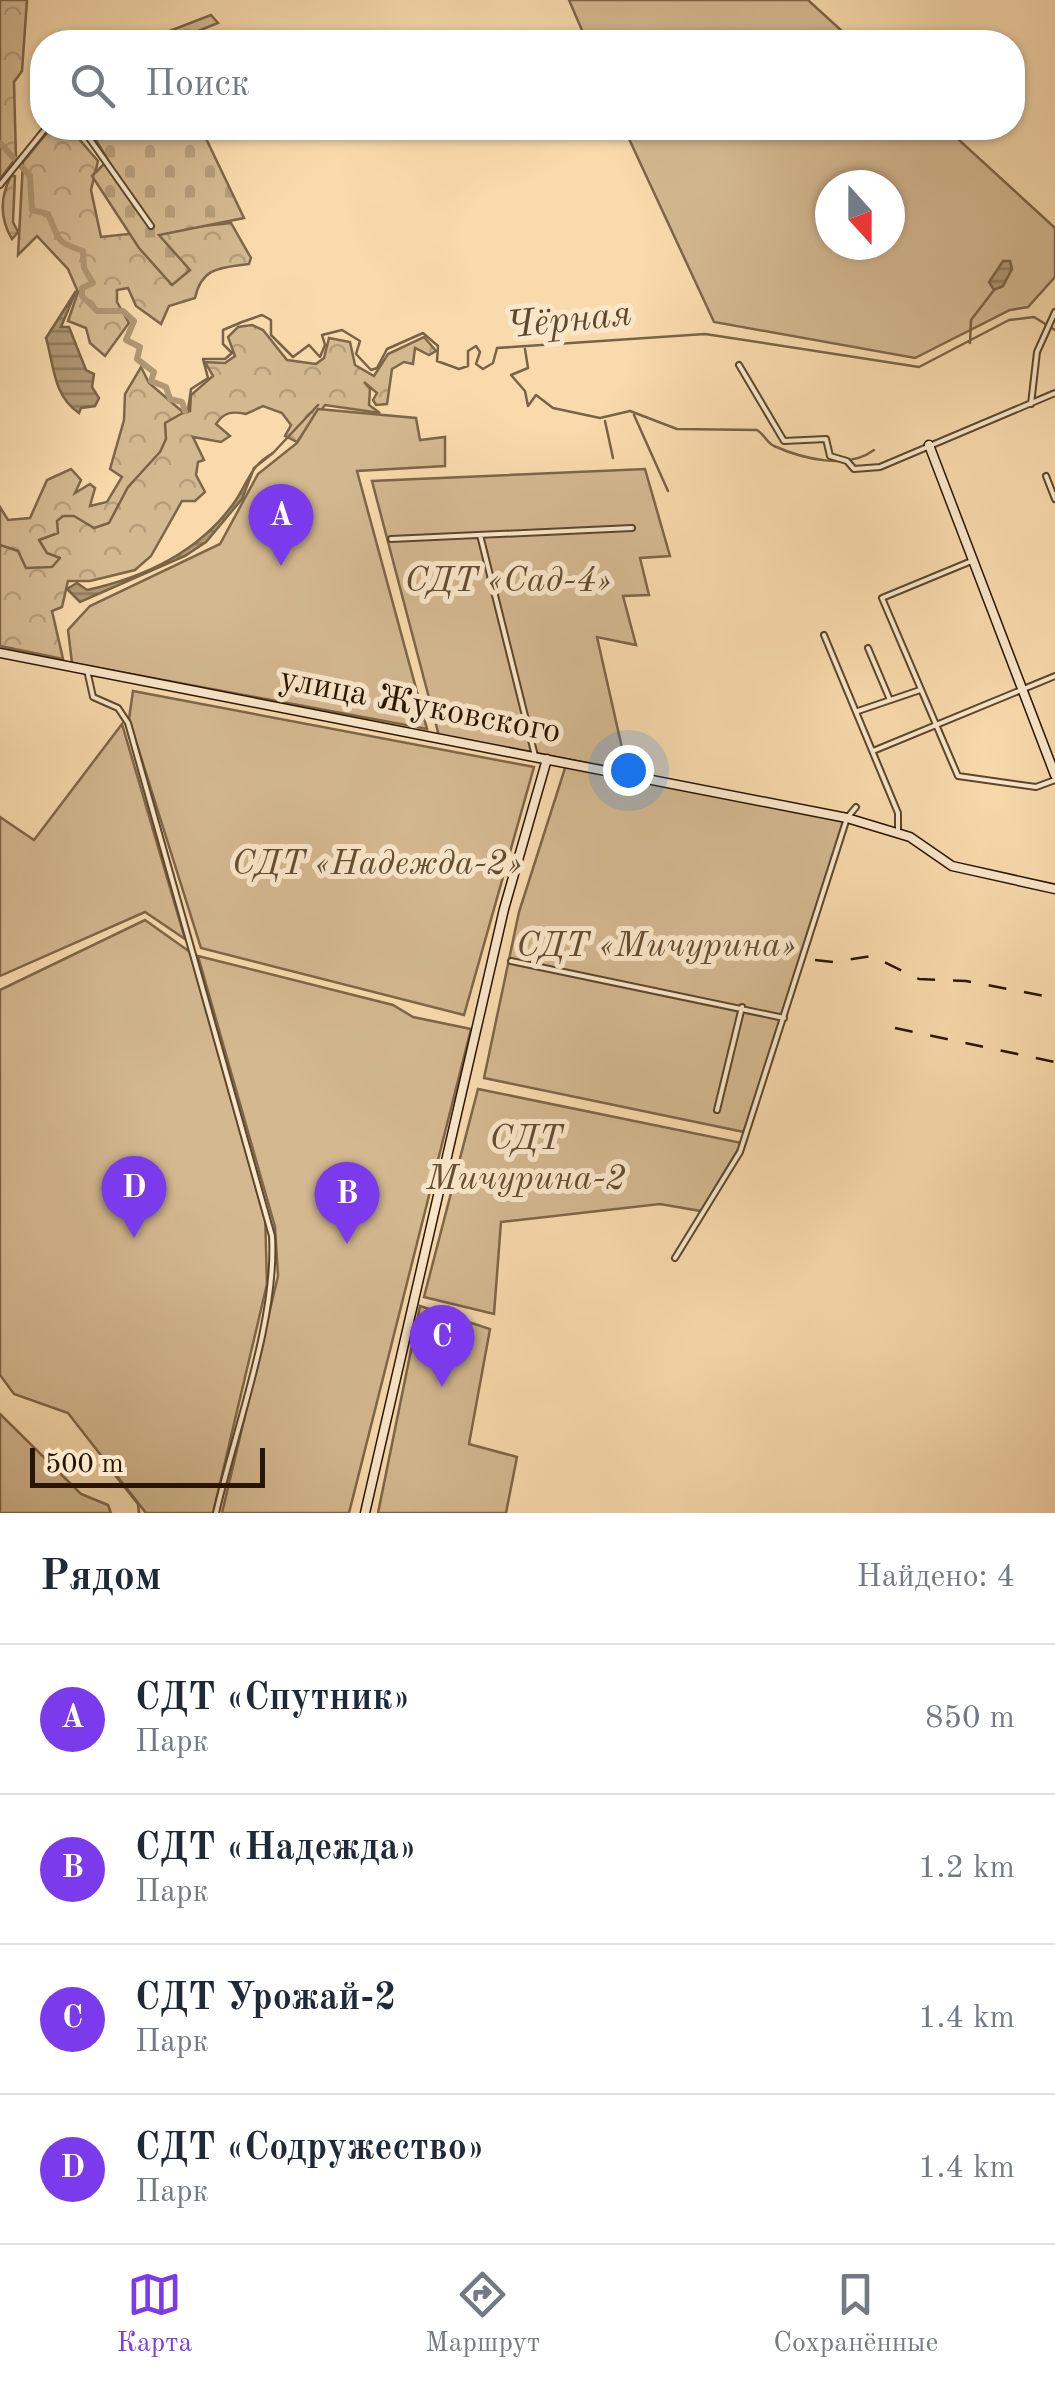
<!DOCTYPE html>
<html lang="ru">
<head>
<meta charset="utf-8">
<style>
  :root { --surface:#fff; --page:#f2f2f3; --text:#1f2937; --muted:#747a83; --line:#e0e1e3; --accent:#7c3aed }
  body { margin:0; font-family:"Old Standard TT",serif; background:var(--page); color:var(--text) }
  .compass { position:absolute; left:815px; top:170px; width:90px; height:90px; border-radius:50%; background:var(--surface); box-shadow:0 2px 8px #0004; rotate:159deg }
  .scale { position:absolute; left:30px; bottom:25px; width:235px; box-sizing:border-box; padding-left:10px; border:5px solid #271401; border-top:0; font-size:28px; line-height:35px; white-space:nowrap; color:#271401; -webkit-text-stroke:8px #fae7ca; paint-order:stroke }
  .you { position:absolute; left:628px; top:770px; width:35px; height:35px; margin:-25px; border:8px solid #fff; border-radius:50%; background:#1a73e8; box-shadow:0 0 0 15px #1a73e833 }
  .badge { display:grid; place-items:center; width:65px; height:65px; border-radius:50%; background:var(--accent); color:#fff; font-size:32px; font-weight:700 }
  .pin { position:absolute; translate:-50% -82px; filter:drop-shadow(0 2px 5px #0008) }
  .pin::after { content:''; position:absolute; top:52px; width:35px; height:30px; background:inherit; clip-path:polygon(0 0,100% 0,50% 100%) }
  .list { margin:0; padding:0; list-style:none }
  h2 { display:flex; justify-content:space-between; align-items:center; height:130px; margin:0; padding:0 40px; font-size:42px }
  h2 small { font-size:32px; font-weight:400; color:var(--muted) }
  .list li { display:grid; grid-template-columns:65px 1fr auto; gap:30px; align-items:center; box-sizing:border-box; height:150px; padding:0 40px; border-top:2px solid var(--line) }
  .list b { display:block; font-size:38px; white-space:nowrap }
  .list p { margin:0; font-size:32px; white-space:nowrap; color:var(--muted) }
  .list em { font-size:32px; font-style:normal; color:var(--muted) }
  .icon { flex:none; width:55px; height:55px; fill:none; stroke:currentColor; stroke-width:2; stroke-linecap:round; stroke-linejoin:round }
  .map { position:relative; flex:none; width:1055px; height:1513px; overflow:hidden }
  .search { position:absolute; background:var(--surface); box-shadow:0 2px 8px #0004; left:30px; right:30px; top:30px; height:110px; display:flex; align-items:center; gap:25px; box-sizing:border-box; padding:0 35px; border-radius:40px; color:var(--muted); font-size:38px }
  .sheet { height:730px; background:var(--surface) }
  nav { display:flex; justify-content:space-around; align-items:center; box-sizing:border-box; height:140px; border-top:2px solid var(--line); background:var(--surface); font-size:28px; color:var(--muted) }
  nav a { display:grid; justify-items:center; gap:5px }
  nav .on { color:var(--accent) }
  .map>svg:first-child { display:block }
  .forest { fill:url(#forest-crowns); stroke:#7e6648; stroke-width:2.5 }
  .cemetery { fill:url(#cemetery-stones); stroke:#7e6648; stroke-width:2.5 }
  .garden { fill:#d4b890; stroke:#7e6648; stroke-width:2.5; fill-rule:evenodd }
  .water { fill:url(#water-rules); stroke:#7a6345; stroke-width:2.5 }
  .lines { fill:none; stroke-linecap:round; stroke-linejoin:round }
  .stream { stroke:#7a6345; stroke-width:2.5 }
  .river { stroke:#b19773; stroke-width:6 }
  .street-casing { stroke:#5b462c; stroke-width:8 }
  .secondary-casing { stroke:#271401; stroke-width:11 }
  .street { stroke:#fae7ca; stroke-width:4 }
  .secondary { stroke:#fae7ca; stroke-width:8 }
  .rail { stroke:#271401; stroke-width:2.5; stroke-dasharray:18 18; stroke-linecap:butt }
  .labels { text-anchor:middle; dominant-baseline:central; stroke-width:10; stroke-linejoin:round; paint-order:stroke }
  .park-label { font-size:35px; font-style:italic; fill:#644d33; stroke:#fae7ca }
  .street-label { font-size:35px; fill:#271401; stroke:#fae7ca }
  .water-label { font-size:38px; font-style:italic; fill:#5e482f; stroke:#fae7ca }
</style>
</head>
<body>
<div class="map">
<svg width="1055" height="1513" viewBox="0 0 1055 1513">
  <defs>
    <pattern id="forest-crowns" width="20" height="18" patternUnits="userSpaceOnUse" patternTransform="scale(2.5)"><rect width="20" height="18" fill="#d4b890"/><path d="M2 6a3 3 0 1 1 6 0M12 15a3 3 0 1 1 6 0" fill="none" stroke="#b69d7a"/></pattern>
    <pattern id="cemetery-stones" width="16" height="16" patternUnits="userSpaceOnUse" patternTransform="scale(2.5)"><rect width="16" height="16" fill="#d4b890"/><path d="M2 7V4a2 2 0 0 1 4 0v3zM10 15v-3a2 2 0 0 1 4 0v3z" fill="#b69d7a"/></pattern>
    <pattern id="water-rules" width="6" height="5" patternUnits="userSpaceOnUse" patternTransform="scale(2.5)"><rect width="6" height="5" fill="#b19773"/><path d="M0 2.5h6" fill="none" stroke="#907a5c"/></pattern>
  </defs>
  <rect width="100%" height="100%" fill="#f8daad"/>
  <filter id="stains"><feTurbulence type="fractalNoise" baseFrequency=".002" numOctaves="4"/><feColorMatrix values="0 0 0 0 .2 0 0 0 0 .09 0 0 0 0 .02 0 0 0 .5 -.17"/></filter>
  <radialGradient id="worn" r=".72"><stop offset=".6" stop-color="#630" stop-opacity="0"/><stop offset="1" stop-color="#630" stop-opacity=".3"/></radialGradient>
  <path class="forest" d="M0,0h27l-5,71 -8,11 2,76 -16,21z
    M211,15l7,8 -47,19h-30z
    M51,128l18,11h10l19,22 -7,29 10,47 130,-14 20,35 -2,6c-27,4 -47,2 -54,34l-26,8 -8,18 -25,-18 -8,-18 -11,2v12l12,21 -24,33 -15,-13 -4,-15 -18,-7 10,-29 -10,-23 -31,-33 -19,19 5,-93z
    M11,176h4l-2,46 5,10 -6,7c-12,-20 -12,-42 -1,-63z
    M252,325l11,5 24,30 29,4 8,-6 5,-20 21,4 5,23 19,11 14,-22 36,-17 12,14 -7,4 -14,-7 -2,16 -9,-2 -12,7 -5,35 -11,1 -3,-5 4,-7 -13,-11 6,7 -1,16 11,8 -55,-8 -28,37 -12,-6 6,-11 -9,-12 -19,-7 -17,8c-14,-3 -22,-2 -30,10l14,12 -9,6 -28,-5 11,23 -6,2 -2,13 9,17 -10,9h-13l-31,55 -16,14 -45,11h-22l-6,26 -10,4 11,48 -63,-13v-139l8,13 22,-2 17,-38 24,-11 10,11 -6,13 15,-9 5,4 -5,18 17,-4 15,-25 -12,-8 14,-49 1,-26 16,-27 8,16 35,30 6,-2 1,-16 22,-19 -8,-14 20,1 10,-7 -7,-19 10,-10z"/>
  <path class="cemetery" d="M118,128h83l43,90 -85,17 31,35 -18,15 -33,-37 -47,-72 16,-16 -12,-20z"/>
  <path class="garden" d="M569,0h239l46,42h-267z
    M624,128h322l109,100v49l-27,30 -18,3 -95,48 -201,-36zM830,185h60v60h-60z
    M318,409l98,9 4,22 25,-3v29l-88,5 70,258 -355,-66 -4,-33 22,-24 130,-62 38,-70 39,-31z
    M645,469l25,87 -30,2 9,37 -26,1 13,49 -39,-8 30,133 -188,-34 -67,-255z
    M133,691l401,76 -70,248 -263,-67 -72,-229z
    M122,724l63,215 -40,-27 -145,64v-159l34,23z
    M566,765l279,54 -101,313 -260,-54 35,-166z
    M145,920l45,32 75,259 2,73 -54,229h-67l-78,-100 -54,-19 -14,-19v-385z
    M198,956l195,49 20,12 58,12 -122,484h-127l56,-237 -3,-49z
    M478,1089l264,54 -41,68 -41,-7 -159,18 -7,92 -70,-17z
    M420,1306l70,23 -21,115 48,13 -11,56h-128z
    M0,1414l81,80 27,11 3,8h-111z"/>
  <path class="water" d="M1003,261h7l2,8 -9,17 -9,4 -5,-8z
    M76,291l-15,36h8l17,43 8,4 -2,13 7,11 -4,8 -14,2 -2,5c-26,-17 -25,-48 -33,-75z
    M273,453l-19,15 -12,31 -36,43 -21,14 -105,46 -13,-13 10,-6 10,7c59,-13 114,-39 149,-90 13,-20 15,-35 37,-47z"/>
  <g class="lines">
    <path class="stream" d="M242,322l20,-7 9,5v15l22,22 16,-12 11,12 5,-12 -3,-10 20,-5 18,11 -4,13 15,16 6,-2 10,-19 36,-16 15,13 -1,15 22,8 9,-3v-15l8,-5 4,6 -4,12 7,5 10,-6 4,-15 208,-14 214,33 90,-47 25,-3 21,13
      M970,343l1,-23 23,-30
      M525,349l3,19 -17,7 14,16 3,15 8,-11 17,13 47,10 30,-7 47,18 80,1c8,5 9,12 17,16 29,13 74,24 100,4
      M634,415l34,76
      M605,421l8,37
      M273,453l45,-48
      M0,545l18,6 8,17 26,-1 8,-9 -13,-5 -8,-13 19,-7 -1,-12 6,-5h11l20,12 15,-5 19,-36 32,-35 6,-13 -1,-16 23,-13 3,-21 17,-11 -5,-19h22l7,-6 -9,-9v-14l19,-8
      M114,1474l24,30 1,9"/>
    <path class="river" d="M0,143l30,33 2,34 16,4c12,26 6,27 35,37l1,17 9,15 -11,5v8l15,15h26l11,10 -8,19 14,7 -3,12 17,13 -3,9 15,6 4,12 12,3 3,9"/>
    <g class="street-casing">
      <path id="street" d="M82,128l69,98
        M0,185l46,-57
        M739,365l45,76 42,-2 4,17 17,5 7,8 26,-2 175,-74
        M1031,404l6,-52 18,-40
        M1046,476l9,23
        M480,535l55,221
        M391,539l241,-11
        M974,560l-92,38 76,178 78,11 19,-7
        M824,635l74,178v19
        M868,648l22,52
        M87,670l6,27 25,11 10,15 144,513c5,84 -37,194 -56,277
        M858,711l62,-21
        M873,751l182,-75
        M511,961l273,57
        M717,1110l25,-103
        M675,1258l65,-106 107,-334 9,-11"/>
    </g>
    <g class="secondary-casing">
      <path id="secondary" d="M929,445l126,330
        M0,653l847,165 63,19 42,29 103,23
        M365,1513l139,-604 43,-150"/>
    </g>
    <use href="#street" class="street"/>
    <use href="#secondary" class="secondary"/>
    <path class="rail" d="M815,960l18,2 39,-6 47,23 47,2 89,17
      M895,1028l160,34"/>
  </g>
  <g class="labels">
    <g class="park-label">
      <text x="508" y="581">СДТ «Сад-4»</text>
      <text x="377" y="864">СДТ «Надежда-2»</text>
      <text x="656" y="946">СДТ «Мичурина»</text>
      <text x="526" y="1139">СДТ<tspan x="526" dy="40">Мичурина-2</tspan></text>
    </g>
    <g class="street-label">
      <text transform="translate(420 706) rotate(11)">улица Жуковского</text>
    </g>
    <g class="water-label">
      <text transform="translate(569 321) rotate(-6)">Чёрная</text>
    </g>
  </g>
  <rect width="100%" height="100%" filter="url(#stains)"/>
  <rect width="100%" height="100%" fill="url(#worn)"/>
</svg>
<svg class="compass" viewBox="-18 -18 36 36"><path d="M0-13l5 13h-10z" fill="#e53935"/><path d="M0 13l5-13h-10z" fill="#747a83"/></svg>
<div class="scale">500 m</div>
<div class="you"></div>
<div class="pin badge" style="left:281px;top:566px">A</div>
<div class="pin badge" style="left:347px;top:1244px">B</div>
<div class="pin badge" style="left:442px;top:1387px">C</div>
<div class="pin badge" style="left:134px;top:1238px">D</div>
<div class="search"><svg class="icon" aria-label="search" viewBox="0 0 24 24"><circle cx="10" cy="10" r="6"/><path d="M15 15l6 6"/></svg>Поиск</div>
</div>
<section class="sheet">
<h2>Рядом<small>Найдено: 4</small></h2>
<ul class="list">
<li><span class="badge">A</span><div><b>СДТ «Спутник»</b><p>Парк</p></div><em>850 m</em></li>
<li><span class="badge">B</span><div><b>СДТ «Надежда»</b><p>Парк</p></div><em>1.2 km</em></li>
<li><span class="badge">C</span><div><b>СДТ Урожай-2</b><p>Парк</p></div><em>1.4 km</em></li>
<li><span class="badge">D</span><div><b>СДТ «Содружество»</b><p>Парк</p></div><em>1.4 km</em></li>
</ul>
</section>
<nav>
<a class="on"><svg class="icon" aria-label="map" viewBox="0 0 24 24"><path d="M3 6l6-2 6 2 6-2v14l-6 2-6-2-6 2zM9 4v14M15 6v14"/></svg>Карта</a>
<a><svg class="icon" aria-label="directions" viewBox="0 0 24 24"><path d="M12 3l9 9-9 9-9-9zM9 14v-3h6M13 9l2 2-2 2"/></svg>Маршрут</a>
<a><svg class="icon" aria-label="saved" viewBox="0 0 24 24"><path d="M7 4h10v16l-5-4-5 4z"/></svg>Сохранённые</a>
</nav>
</body>
</html>
